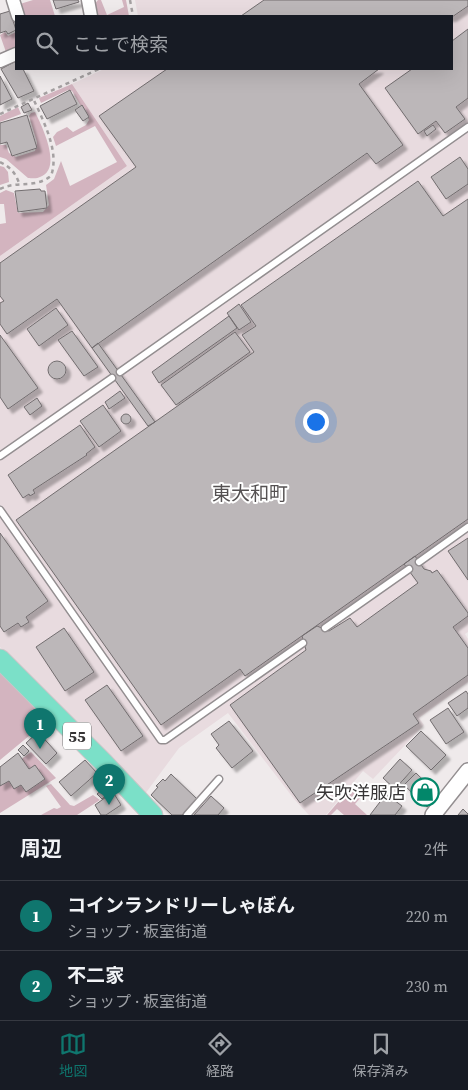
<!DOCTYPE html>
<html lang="ja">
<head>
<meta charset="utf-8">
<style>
  :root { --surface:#171b24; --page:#20242c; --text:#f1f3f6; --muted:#9ea1a6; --line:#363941; --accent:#0f766e }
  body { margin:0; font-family:"Source Serif 4","Noto Sans JP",serif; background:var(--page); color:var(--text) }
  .you { position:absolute; left:315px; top:421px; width:18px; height:18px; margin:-12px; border:4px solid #fff; border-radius:50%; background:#1a73e8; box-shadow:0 0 0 8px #1a73e833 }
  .badge { display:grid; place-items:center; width:32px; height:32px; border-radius:50%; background:var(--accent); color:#fff; font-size:16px; font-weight:700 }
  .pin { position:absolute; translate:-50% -41px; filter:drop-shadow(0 1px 2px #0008) }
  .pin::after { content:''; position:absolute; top:26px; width:18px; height:15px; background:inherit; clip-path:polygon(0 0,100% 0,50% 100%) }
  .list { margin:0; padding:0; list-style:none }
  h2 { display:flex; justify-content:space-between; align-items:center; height:65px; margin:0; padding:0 20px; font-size:21px }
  h2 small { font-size:16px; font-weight:400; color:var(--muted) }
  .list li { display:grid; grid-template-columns:32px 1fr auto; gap:15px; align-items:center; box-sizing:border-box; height:70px; padding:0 20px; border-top:1px solid var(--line) }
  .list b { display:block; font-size:19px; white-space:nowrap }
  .list p { margin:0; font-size:16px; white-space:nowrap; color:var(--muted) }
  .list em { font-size:16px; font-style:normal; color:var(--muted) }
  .icon { flex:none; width:28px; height:28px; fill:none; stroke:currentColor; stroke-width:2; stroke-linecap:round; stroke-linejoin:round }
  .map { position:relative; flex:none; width:468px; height:815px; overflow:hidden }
  .search { position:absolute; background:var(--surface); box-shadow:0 5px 20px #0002; left:15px; right:15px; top:15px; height:55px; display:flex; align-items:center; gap:12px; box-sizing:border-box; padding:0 18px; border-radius:0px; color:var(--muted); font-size:19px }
  .sheet { height:205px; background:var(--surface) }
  nav { display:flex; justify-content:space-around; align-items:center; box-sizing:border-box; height:70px; border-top:1px solid var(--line); background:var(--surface); font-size:14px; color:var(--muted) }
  nav a { display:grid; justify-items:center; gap:2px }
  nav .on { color:var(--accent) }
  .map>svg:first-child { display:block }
  .built { fill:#e8dbdf }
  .green { fill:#d3b4bf }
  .building { fill:#bcb7b9; stroke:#726d6f; filter:url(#shadow) }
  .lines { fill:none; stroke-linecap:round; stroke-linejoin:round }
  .service-casing { stroke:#938e90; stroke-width:9 }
  .minor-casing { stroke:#938e90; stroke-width:15 }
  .tertiary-casing { stroke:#938e90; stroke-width:18 }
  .primary-casing { stroke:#c7c6c7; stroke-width:21 }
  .path { stroke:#a4a0a1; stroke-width:2.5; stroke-dasharray:4 4; stroke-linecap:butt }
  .service { stroke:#fff; stroke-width:6 }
  .minor { stroke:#fff; stroke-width:12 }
  .tertiary { stroke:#fff; stroke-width:15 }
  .primary { stroke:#7be0c8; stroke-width:19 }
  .labels { text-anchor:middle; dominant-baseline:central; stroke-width:4; stroke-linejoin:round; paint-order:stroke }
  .shield { fill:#fff; stroke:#737272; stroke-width:1 }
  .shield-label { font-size:16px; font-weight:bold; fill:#373536 }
  .poi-label { font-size:18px; fill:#373536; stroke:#fff; text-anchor:end }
  .neighbourhood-label { font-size:19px; fill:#555152; stroke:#fff }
</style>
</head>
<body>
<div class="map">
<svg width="468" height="815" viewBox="0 0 468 815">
  <defs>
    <filter id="shadow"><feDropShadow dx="4.5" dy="4.5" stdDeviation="1" flood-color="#0004"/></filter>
  </defs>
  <rect width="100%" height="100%" fill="#efeaeb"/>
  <path class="built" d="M135,0h333v632l-3,2 3,5v43l-49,36 5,7 -51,54 -10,-8 -37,44h-17l-15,-16 -66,-86 -49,35 -34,46 -145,-147v-391l127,-90 -55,-82 32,-15h348v-53h-314z"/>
  <path class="green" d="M33,0h17l5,16h-31l-4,-12z
    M98,0h3l6,15 17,-8 -2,-7h4l3,16h-33l-3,-10z
    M5,32l3,4 8,-4v16l-10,4 -6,-17z
    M72,84l55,82 -127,90v-32l6,-1 -2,-19h-4v-11l6,-3 8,3 4,20 25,-1 6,-7 -3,-20 8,-6 7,-18 9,25 47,-24 -22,-36 -39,20 -3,-9 4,-5 10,-5 6,5 13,-7 3,-5 -17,-29 -4,-1 -27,13 -2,-5z
    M18,107l3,7 -21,8v-6z
    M35,112c7,14 28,57 5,65 -3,2 -9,1 -12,1l-22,-19 -6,-2v-12h6l3,8 7,4 19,-6 2,-9 -8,-26 2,-3z
    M0,166l4,1 4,5 1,10 -9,3z
    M0,672l47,49 -47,39z
    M31,752l25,26 -56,35v-38z
    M51,784l19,21 4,1 19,-11 7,5 -23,15h-36l13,-7 3,1 4,-2 -15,-21z
    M351,787l11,9 -7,8 12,11h-23l-7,-6 -6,6h-4z"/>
  <path class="building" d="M53,0h25l1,2 -23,7z
    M264,0h204v6l-16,11 -211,-1z
    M10,11l6,19 -8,4 -2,-3 -6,2v-19z
    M468,29v69l-12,9 9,12 -20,14 -9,-12 -18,13 -33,-46 27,-19h40v-28z
    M16,61v8h7l11,22 -16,7 -17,-29z
    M167,69h212l-20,15 44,61 -27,19 -9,-11 -275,195 -35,-49 -50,35 -7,-10v-21l4,-2 -4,-5v-33l136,-96 -37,-51z
    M0,76l12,23 -12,6z
    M70,90l7,14 -30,15 -7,-13z
    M28,103l4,7 -8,3 -3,-6z
    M82,105l7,12 -6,4 -8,-11z
    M27,115l10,33 -25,8 -5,-14 -7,2v-21z
    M433,125l3,4 -9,7 -3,-5z
    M460,157l8,12v15l-22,15 -15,-22z
    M418,181l25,35 25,-17v320l-223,157 -5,-7 -79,56 -145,-205 238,-168 -12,-17 14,-9 -15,-21z
    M40,189l1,2h4l2,17 -29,4 -3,-21z
    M239,304l12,18 -12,8 -12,-17z
    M56,308l12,17 -29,21 -12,-17z
    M229,316l8,12 -78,55 -7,-11z
    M72,331l26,36 -14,9 -26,-36z
    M235,332l15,20 -74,53 -15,-20z
    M0,335l38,53 -30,21 -8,-12z
    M98,343l57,79 -7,4 -56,-78z
    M48 370a9 9 0 1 1 18 0a9 9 0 1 1-18 0Z
    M120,391l5,7 -16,11 -4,-7z
    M37,398l5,8 -12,9 -6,-8z
    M103,405l18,26 -22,16 -19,-26z
    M121 419a5 5 0 1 1 10 0a5 5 0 1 1-10 0Z
    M80,425l15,22 -9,7 1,1 -54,35 2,3 -5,3 -1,-2 -6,4 -15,-23z
    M0,533l48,68 -22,16 3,5 -8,5 -3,-4 -14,9 -4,-6z
    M468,538v42l-20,-29z
    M415,556l9,13 7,2 1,2 5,-3 31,43v3l-15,11 15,21v27l-55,39 6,9 -119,80 -70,-98 76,-55 -4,-14 15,-10 12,5 21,-13 7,9 61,-44 -14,-19z
    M64,628l30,44 -29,19 -29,-44z
    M107,685l36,51 -22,15 -36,-51z
    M466,691l2,3v14l-11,8 -9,-13z
    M448,708l16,24 -18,12 -16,-24z
    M229,721l24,30 -21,17 -16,-20 3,-3 -8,-11z
    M421,731l25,24 -15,15 -25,-24z
    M38,732l19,21 -11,11 -20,-21z
    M23,745l6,6 -5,5 -6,-6z
    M18,753l11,16 6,-4 10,14 -19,13 -5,-7 -7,4 -5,-8 -9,5v-19z
    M400,759l12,11 -17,19 -12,-11z
    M85,760l12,13 -26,23 -12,-14z
    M416,773l23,22 -12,12 -23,-22z
    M171,774l26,25 -15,16h-10l-21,-20 7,-8 -2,-1 7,-7 2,2z
    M107,786l5,5 -10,8 -5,-5z
    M113,792l8,13 -15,10h-5l-6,-10z
    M386,794l16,12 -7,9h-25z
    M211,796l13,12 -6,7h-24z
    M463,809l5,5v1h-10z"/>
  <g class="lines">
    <g class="service-casing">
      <path id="service" d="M120,372l348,-245
        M0,456l112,-78
        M0,510l161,230h4l138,-97
        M419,562l49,-35
        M325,628l84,-59
        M187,815l32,-36"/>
    </g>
    <g class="minor-casing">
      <path id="minor" d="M13,0l5,16
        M88,0l3,16
        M0,61l16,-7"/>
    </g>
    <g class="tertiary-casing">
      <path id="tertiary" d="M433,815l35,-44"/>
    </g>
    <g class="primary-casing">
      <path id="primary" d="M0,659l104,104 49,52"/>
    </g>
    <path class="path" d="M130,0l3,16
      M0,114l99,-45
      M0,162c10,5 15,10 19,21
      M0,189c19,-9 34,0 51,-13 9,-25 -8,-55 -18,-78"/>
    <use href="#service" class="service"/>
    <use href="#minor" class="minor"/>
    <use href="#tertiary" class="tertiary"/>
    <use href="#primary" class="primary"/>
  </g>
  <defs>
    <g id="shop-ring" transform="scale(1.4375)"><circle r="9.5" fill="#fff" stroke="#02876a" stroke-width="1.5"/><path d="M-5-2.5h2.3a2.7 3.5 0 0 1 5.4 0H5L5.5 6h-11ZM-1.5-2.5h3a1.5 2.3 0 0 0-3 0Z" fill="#02876a"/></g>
  </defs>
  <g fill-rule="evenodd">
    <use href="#shop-ring" x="425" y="792"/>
  </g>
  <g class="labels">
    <rect class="shield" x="63" y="722.5" width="28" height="27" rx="4"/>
    <g class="shield-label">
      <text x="77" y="736">55</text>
    </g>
    <g class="poi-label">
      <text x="406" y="792">矢吹洋服店</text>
    </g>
    <g class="neighbourhood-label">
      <text x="250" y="493">東大和町</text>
    </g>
  </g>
</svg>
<div class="you"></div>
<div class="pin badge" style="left:40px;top:749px">1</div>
<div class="pin badge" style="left:109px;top:805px">2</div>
<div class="search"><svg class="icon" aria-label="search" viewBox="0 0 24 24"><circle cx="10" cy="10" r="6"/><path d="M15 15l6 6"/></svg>ここで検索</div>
</div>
<section class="sheet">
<h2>周辺<small>2件</small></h2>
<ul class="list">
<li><span class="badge">1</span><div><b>コインランドリーしゃぼん</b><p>ショップ · 板室街道</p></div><em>220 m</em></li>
<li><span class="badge">2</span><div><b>不二家</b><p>ショップ · 板室街道</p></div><em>230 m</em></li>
</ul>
</section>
<nav>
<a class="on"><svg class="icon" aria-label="map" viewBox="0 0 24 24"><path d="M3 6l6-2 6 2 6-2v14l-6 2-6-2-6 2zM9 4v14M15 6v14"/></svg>地図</a>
<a><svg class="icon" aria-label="directions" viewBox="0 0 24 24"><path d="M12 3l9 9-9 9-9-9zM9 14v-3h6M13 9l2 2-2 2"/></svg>経路</a>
<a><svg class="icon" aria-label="saved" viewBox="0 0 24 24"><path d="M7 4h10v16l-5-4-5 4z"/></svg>保存済み</a>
</nav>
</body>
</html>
